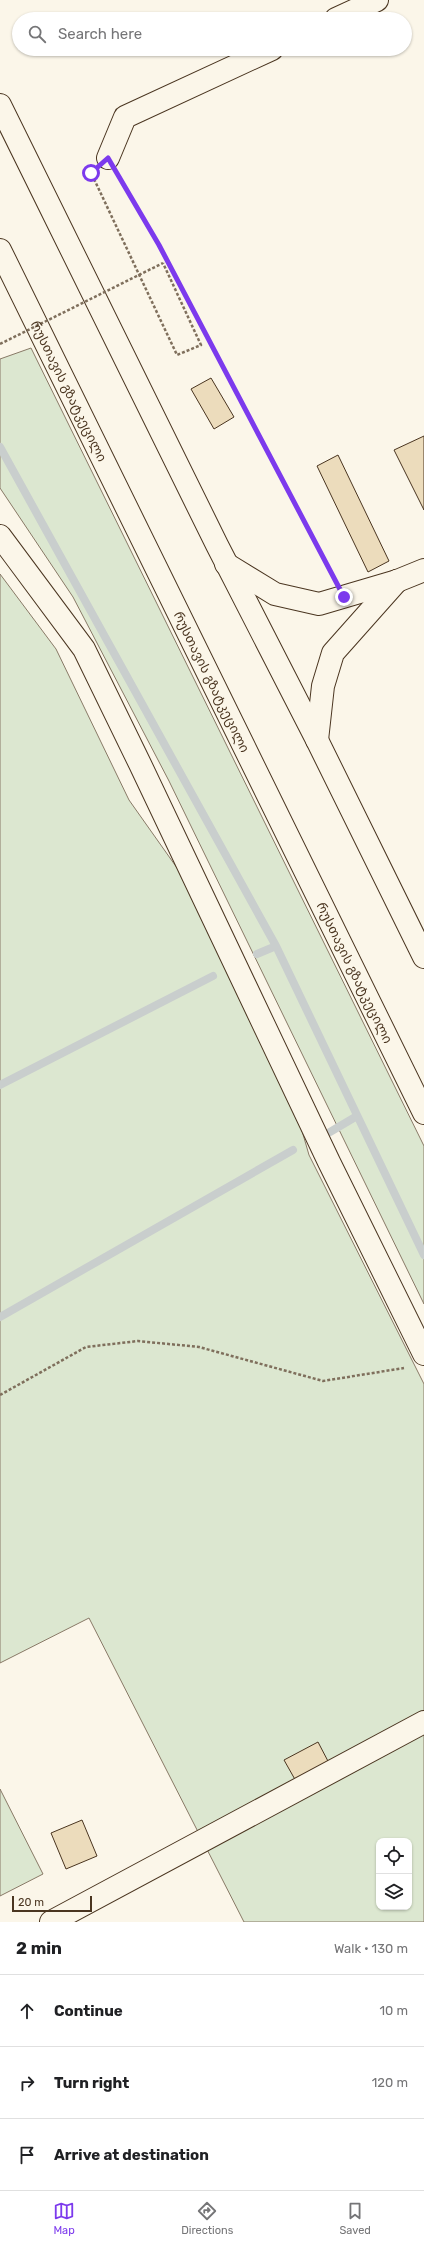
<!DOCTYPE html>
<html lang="en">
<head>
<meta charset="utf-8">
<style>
  :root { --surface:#fff; --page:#f2f2f2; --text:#202124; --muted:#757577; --line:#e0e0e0; --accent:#7c3aed }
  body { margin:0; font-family:Rubik,"Noto Sans Georgian",sans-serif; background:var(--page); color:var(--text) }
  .controls { position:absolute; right:12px; bottom:12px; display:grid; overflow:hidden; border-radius:8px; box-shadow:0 1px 3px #0004 }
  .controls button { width:36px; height:36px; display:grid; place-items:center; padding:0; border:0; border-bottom:1px solid var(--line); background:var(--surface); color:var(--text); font:20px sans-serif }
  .scale { position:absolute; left:12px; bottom:10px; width:80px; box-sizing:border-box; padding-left:4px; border:2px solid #4a3520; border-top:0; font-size:11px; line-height:14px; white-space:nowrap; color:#4a3520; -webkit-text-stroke:3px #fbf6e9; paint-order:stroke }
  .stop { position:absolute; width:12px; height:12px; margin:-9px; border:3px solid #7c3aed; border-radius:50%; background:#fff }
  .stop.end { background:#7c3aed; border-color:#fff; box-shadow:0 1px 4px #0008 }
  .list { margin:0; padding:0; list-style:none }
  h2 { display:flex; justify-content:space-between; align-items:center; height:52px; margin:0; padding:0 16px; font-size:17px }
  h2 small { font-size:13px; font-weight:400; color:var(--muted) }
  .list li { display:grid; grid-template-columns:26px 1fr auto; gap:12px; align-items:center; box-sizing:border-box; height:72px; padding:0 16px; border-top:1px solid var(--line) }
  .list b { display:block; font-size:15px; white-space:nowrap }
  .list em { font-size:13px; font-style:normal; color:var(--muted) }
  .icon { flex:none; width:22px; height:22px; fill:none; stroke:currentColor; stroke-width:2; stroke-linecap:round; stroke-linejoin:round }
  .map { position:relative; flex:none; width:424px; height:1922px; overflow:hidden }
  .search { position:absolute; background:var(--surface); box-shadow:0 1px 3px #0004; left:12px; right:12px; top:12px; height:44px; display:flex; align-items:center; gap:10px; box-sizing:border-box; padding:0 14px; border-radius:22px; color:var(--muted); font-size:15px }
  .sheet { height:268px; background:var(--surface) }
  nav { display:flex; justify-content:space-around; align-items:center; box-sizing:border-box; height:56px; border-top:1px solid var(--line); background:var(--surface); font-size:11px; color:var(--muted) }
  nav a { display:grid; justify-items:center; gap:2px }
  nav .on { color:var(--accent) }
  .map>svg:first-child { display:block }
  .green { fill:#dce7d0; stroke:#887966; fill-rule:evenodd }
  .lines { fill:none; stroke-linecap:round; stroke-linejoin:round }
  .stream { stroke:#c9cecd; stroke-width:8 }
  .building { fill:#ecdcbc; stroke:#4a3520 }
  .minor-casing { stroke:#4a3520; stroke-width:24 }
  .highway-casing { stroke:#4a3520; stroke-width:24 }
  .path { stroke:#7f6f5c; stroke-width:2.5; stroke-dasharray:3 2; stroke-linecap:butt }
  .minor { stroke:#fbf6e9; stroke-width:22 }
  .highway { stroke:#fbf6e9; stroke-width:22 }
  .path-bridge { stroke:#7f6f5c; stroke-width:2.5; stroke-dasharray:3 2; stroke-linecap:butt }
  .route { stroke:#7c3aed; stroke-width:5 }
  .labels { text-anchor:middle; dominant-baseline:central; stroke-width:3; stroke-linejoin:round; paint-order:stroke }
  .street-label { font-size:13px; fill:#4a3520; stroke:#fbf6e9 }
</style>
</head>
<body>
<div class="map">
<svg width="424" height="1922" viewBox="0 0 424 1922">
  <rect width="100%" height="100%" fill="#fbf6e9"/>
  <path class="green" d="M31,348l393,798v158l-255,-523 -96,-184 -73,-109v-129z
    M0,574l56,75 73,151 70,99 86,173 24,83 115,229v538h-180l-155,-304 -89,45zM379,1841h30v66h-30z
    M0,1789l43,85 -43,22z"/>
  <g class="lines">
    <path class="stream" d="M0,447l276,499 148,309
      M257,954l19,-8
      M0,1085l213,-109
      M330,1132l27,-16
      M0,1317l293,-167"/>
  </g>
  <path class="building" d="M211,378l23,39 -20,12 -23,-40z
    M424,436v74l-30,-60z
    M338,455l51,106 -21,11 -51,-106z
    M318,1742l12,23 -33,18 -13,-23z
    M82,1820l15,36 -31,13 -15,-36z"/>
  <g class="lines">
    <g class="minor-casing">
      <path id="minor" d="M336,19l41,-19
        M108,158l17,-41 147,-68
        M0,536l84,113 56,115 189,398 95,192
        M397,581l27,-11
        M51,1922l373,-200"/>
    </g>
    <g class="highway-casing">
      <g id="highway">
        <path d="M0,105l217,440 100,195 107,217"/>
        <path id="s1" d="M0,250l424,863"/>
        <path d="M226,564l49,30 44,10 78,-23"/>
        <path d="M317,740l6,-54 10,-33 64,-72"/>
      </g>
    </g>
    <path class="path" d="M94,179l83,176 24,-10 -38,-82
      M120,179l39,66 173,330
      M0,1395l86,-48 52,-6 61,6 124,34 81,-13"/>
    <use href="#minor" class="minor"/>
    <use href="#highway" class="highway"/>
    <path class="path-bridge" d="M0,344l163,-81"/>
  </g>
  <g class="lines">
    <path class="route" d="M91,173l17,-15 51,87 185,352"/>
  </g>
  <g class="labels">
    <g class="street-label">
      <text stroke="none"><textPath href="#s1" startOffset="157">რუსთავის გზატკეცილი</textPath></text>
      <text stroke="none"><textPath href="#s1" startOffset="481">რუსთავის გზატკეცილი</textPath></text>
      <text stroke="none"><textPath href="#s1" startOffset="805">რუსთავის გზატკეცილი</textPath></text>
    </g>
  </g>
</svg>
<div class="controls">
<button><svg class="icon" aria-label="locate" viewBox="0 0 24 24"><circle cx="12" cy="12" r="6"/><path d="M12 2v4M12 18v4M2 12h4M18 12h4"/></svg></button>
<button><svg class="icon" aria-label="layers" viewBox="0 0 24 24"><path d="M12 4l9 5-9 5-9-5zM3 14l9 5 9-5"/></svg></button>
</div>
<div class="scale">20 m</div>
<div class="stop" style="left:91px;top:173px"></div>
<div class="stop end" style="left:344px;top:597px"></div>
<div class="search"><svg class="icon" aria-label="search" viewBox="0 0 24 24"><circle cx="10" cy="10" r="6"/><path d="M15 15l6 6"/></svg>Search here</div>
</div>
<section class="sheet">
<h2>2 min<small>Walk · 130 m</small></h2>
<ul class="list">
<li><svg class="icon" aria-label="ahead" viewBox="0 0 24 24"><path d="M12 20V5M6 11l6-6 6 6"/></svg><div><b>Continue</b></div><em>10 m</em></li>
<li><svg class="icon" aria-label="right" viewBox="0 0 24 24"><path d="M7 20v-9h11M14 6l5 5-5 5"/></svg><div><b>Turn right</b></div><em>120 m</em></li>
<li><svg class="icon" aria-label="arrive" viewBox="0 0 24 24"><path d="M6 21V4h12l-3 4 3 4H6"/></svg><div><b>Arrive at destination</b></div></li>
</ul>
</section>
<nav>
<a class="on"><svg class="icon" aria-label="map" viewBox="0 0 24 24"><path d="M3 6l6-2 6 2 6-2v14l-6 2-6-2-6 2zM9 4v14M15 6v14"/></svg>Map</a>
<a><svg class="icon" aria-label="directions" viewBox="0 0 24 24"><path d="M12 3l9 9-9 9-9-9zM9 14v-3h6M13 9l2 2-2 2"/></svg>Directions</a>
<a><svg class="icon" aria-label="saved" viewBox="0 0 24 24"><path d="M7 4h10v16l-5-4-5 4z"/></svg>Saved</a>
</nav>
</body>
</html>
